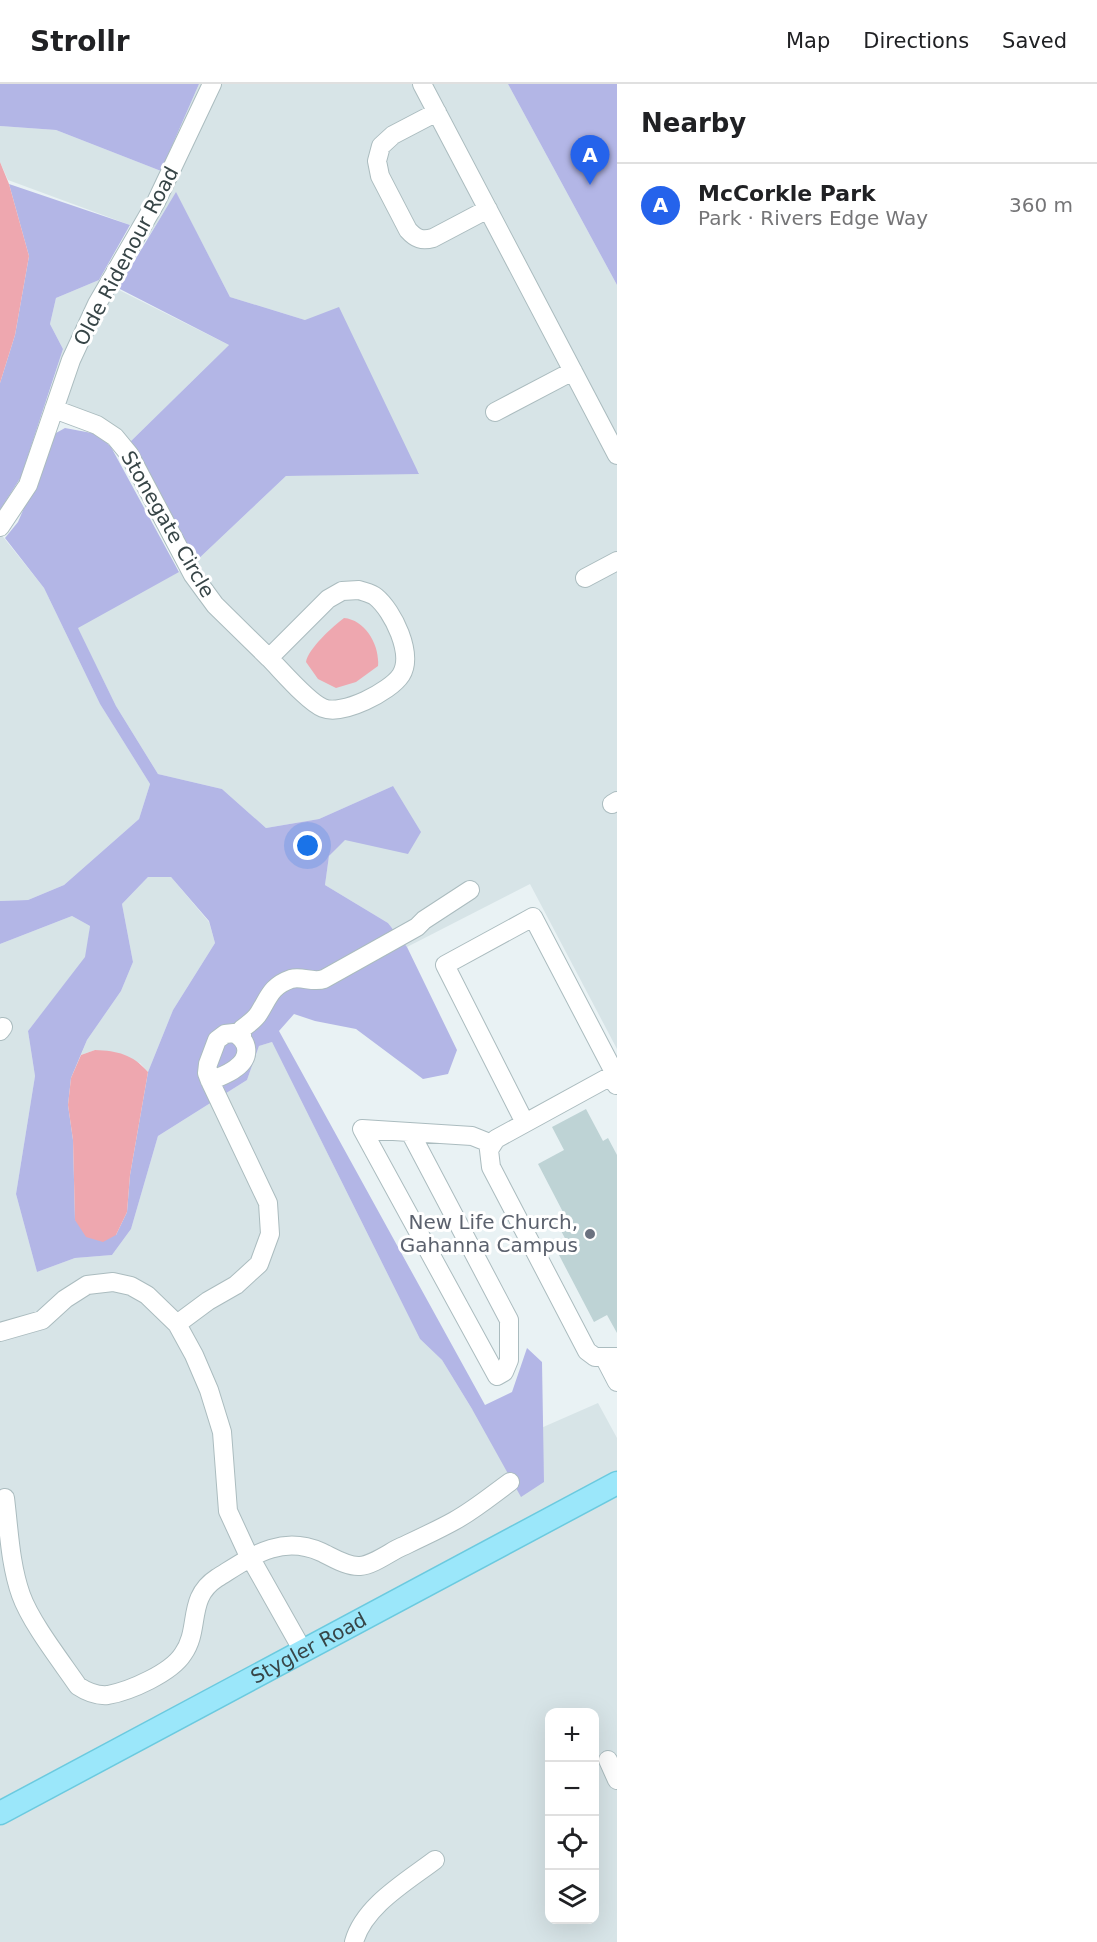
<!DOCTYPE html>
<html lang="en">
<head>
<meta charset="utf-8">
<style>
  :root { --surface:#fff; --page:#f2f2f2; --text:#202124; --muted:#757577; --line:#e0e0e0; --accent:#2563eb }
  body { margin:0; font-family:"DejaVu Sans",sans-serif; background:var(--page); color:var(--text) }
  .controls { position:absolute; right:18px; bottom:18px; display:grid; overflow:hidden; border-radius:12px; box-shadow:0 6px 24px #0002 }
  .controls button { width:54px; height:54px; display:grid; place-items:center; padding:0; border:0; border-bottom:2px solid var(--line); background:var(--surface); color:var(--text); font:30px sans-serif }
  .you { position:absolute; left:308px; top:762px; width:21px; height:21px; margin:-15px; border:4px solid #fff; border-radius:50%; background:#1a73e8; box-shadow:0 0 0 9px #1a73e833 }
  .badge { display:grid; place-items:center; width:39px; height:39px; border-radius:50%; background:var(--accent); color:#fff; font-size:20px; font-weight:700 }
  .pin { position:absolute; translate:-50% -50px; filter:drop-shadow(0 2px 3px #0008) }
  .pin::after { content:''; position:absolute; top:32px; width:21px; height:18px; background:inherit; clip-path:polygon(0 0,100% 0,50% 100%) }
  .list { margin:0; padding:0; list-style:none }
  h2 { display:flex; justify-content:space-between; align-items:center; height:78px; margin:0; padding:0 24px; font-size:26px }
  h2 small { font-size:20px; font-weight:400; color:var(--muted) }
  .list li { display:grid; grid-template-columns:39px 1fr auto; gap:18px; align-items:center; box-sizing:border-box; height:84px; padding:0 24px; border-top:2px solid var(--line) }
  .list b { display:block; font-size:22px; white-space:nowrap }
  .list p { margin:0; font-size:20px; white-space:nowrap; color:var(--muted) }
  .list em { font-size:20px; font-style:normal; color:var(--muted) }
  .icon { flex:none; width:33px; height:33px; fill:none; stroke:currentColor; stroke-width:2; stroke-linecap:round; stroke-linejoin:round }
  .map { position:relative; flex:none; width:617px; height:1858px; overflow:hidden }
  header { display:flex; align-items:center; gap:36px; box-sizing:border-box; height:84px; padding:0 30px; background:var(--surface); border-bottom:2px solid var(--line) }
  header strong { font-size:28px }
  nav { display:flex; gap:33px; margin-inline-start:auto; font-size:21px }
  main { display:flex }
  aside { flex:1; background:var(--surface) }
  .map>svg:first-child { display:block }
  .residential { fill:#d7e4e7; fill-rule:evenodd }
  .green { fill:#b3b6e6; fill-rule:evenodd }
  .water { fill:#eea7af }
  .building { fill:#bed3d5 }
  .lines { fill:none; stroke-linecap:round; stroke-linejoin:round }
  .minor-casing { stroke:#abbcbf; stroke-width:20 }
  .major-casing { stroke:#6bcadf; stroke-width:25 }
  .minor { stroke:#fff; stroke-width:18 }
  .major { stroke:#9be7fa; stroke-width:22 }
  .worship-dot { fill:#6b7280; stroke:#fff; stroke-width:2 }
  .labels { text-anchor:middle; dominant-baseline:central; stroke-width:6; stroke-linejoin:round; paint-order:stroke }
  .street-label { font-size:20px; fill:#374547; stroke:#fff }
  .worship-label { font-size:20px; fill:#5b616d; stroke:#fff; text-anchor:end }
</style>
</head>
<body>
<header>
<strong>Strollr</strong>
<nav><a>Map</a><a>Directions</a><a>Saved</a></nav>
</header>
<main>
<div class="map">
<svg width="617" height="1858" viewBox="0 0 617 1858">
  <rect width="100%" height="100%" fill="#e9f2f4"/>
  <path class="residential" d="M199,0h309l109,201v764l-87,-165 -123,63 -19,-24 -63,-38 4,-29 64,-70 -74,33 -53,9 -44,-39 -64,-15 -42,-68 -39,-79 116,-63 93,-88 133,-3 -114,-153 -75,-23 -54,-104 -27,43 -19,-11 -122,-45 -8,-18v-36l56,4 105,41z
    M99,196l130,65 -99,97 -23,-20 -59,-25 15,-48 -13,-25 6,-26z
    M0,449l44,55 56,116 50,80 -11,35 -75,66 -36,15 -28,1z
    M148,793h23l38,45 6,21 -42,67 -25,62 -8,-9 -45,-13 -14,5 6,-15 34,-49 12,-29 -11,-58z
    M72,832l18,10 -4,31 -58,74 7,45 -19,118 21,78 38,-14 37,-3 19,-26 27,-93 89,-56 12,-34 13,-4 148,297 22,21 30,49 72,73 -3,-54 57,-25 19,35v504h-617v-998zM550,1628h44v208h-44z"/>
  <path class="green" d="M0,0h199l-38,87 -105,-41 -56,-4z
    M508,0h109v201z
    M9,100l121,41 -31,55 -43,18 -6,26 13,25 -42,128 -21,33v-127l15,-48 14,-79z
    M176,108l54,105 75,23 34,-13 80,167 -133,2 -93,88 -63,-122 99,-97 -111,-57z
    M65,344l32,6 14,13 68,125 -101,56 38,78 42,68 64,15 44,39 53,-9 74,-33 28,46 -13,22 -63,-14 -16,16 -4,29 63,38 19,24 50,103 -9,24 -25,5 -67,-50 -41,-8 -21,-7 -15,17 206,374 27,-13 15,-44 15,14 2,120 -23,15 -49,-88 -30,-49 -22,-21 -148,-297 -13,4 -12,34 -89,56 -27,93 -19,26 -37,3 -38,14 -21,-78 19,-118 -7,-45 57,-74 5,-31 -18,-10 -72,28v-43l28,-1 36,-15 75,-66 11,-35 -50,-80 -56,-116 -39,-50 13,-16 38,-89zM148,793h23l38,44 6,22 -42,67 -25,62 -18,103 -3,37 -11,23 -41,-15 -2,-80 -5,-35 3,-27 16,-38 34,-49 12,-29 -11,-58z"/>
  <path class="water" d="M0,78l9,22 20,72 -14,79 -15,48z
    M344,534c22,2 36,28 34,48l-22,16 -20,6 -18,-9 -12,-17c2,-13 27,-36 38,-44z
    M95,966c23,1 37,4 53,22l-18,103 -3,37 -11,23 -13,7 -17,-5 -11,-17 -2,-80 -5,-35 3,-27 10,-23z"/>
  <path class="building" d="M586,1025l17,32 5,-3 9,17v178l-10,-18 -13,7 -35,-67 11,-7 -15,-29 9,-5 -26,-50 26,-14 -12,-23z"/>
  <g class="lines">
    <g class="minor-casing">
      <path id="minor" d="M422,0l195,371
        M437,28l-44,23 -12,11 -4,15 3,15 28,54c8,9 14,11 25,8l55,-29
        M54,325l43,16 18,12 14,17 64,121 22,30 54,53
        M495,328l78,-41
        M0,443l28,-42 43,-125 26,-56 59,-102 56,-118
        M585,494l32,-17
        M359,506c5,2 12,3 17,7 17,14 38,57 25,78 -11,17 -59,41 -78,33 -15,-6 -41,-37 -54,-50l59,-59 14,-8z
        M612,720l5,-3
        M0,947l3,-4
        M234,949c15,8 17,24 2,35 -7,6 -17,9 -26,13l-3,-8 1,-9 9,-24 8,-6z
        M242,954v-9c6,-5 13,-9 17,-16 10,-16 12,-27 32,-34 11,-3 22,4 33,0l93,-52 7,-7 46,-30
        M616,1001l-5,-9 -115,63 -7,11 2,17 96,184 8,6h22
        M525,1039l-80,-158 88,-48 80,153 -2,6
        M410,1048l99,188v40l-5,12 -7,4 -135,-247 110,7 20,8
        M177,1240l31,-23 28,-16 23,-21 11,-30 -2,-31 -58,-122
        M0,1248l42,-12 23,-21 22,-14 26,-3 18,4 16,9 30,29 17,31 15,35 13,42 6,79 18,39 57,101
        M604,1273l13,25
        M5,1414c4,32 5,66 16,97 10,28 40,66 57,91 9,6 19,10 30,9 22,-4 63,-22 75,-41 18,-25 3,-56 34,-76 34,-21 63,-44 104,-26 11,5 26,15 39,14 12,-1 26,-11 37,-17 19,-9 39,-18 57,-28 20,-11 38,-26 56,-39
        M608,1676l9,20
        M354,1858c10,-36 52,-60 81,-82"/>
    </g>
    <g class="major-casing">
      <g id="major">
        <path id="s1" d="M0,1729l617,-330"/>
      </g>
    </g>
    <use href="#minor" class="minor"/>
    <use href="#major" class="major"/>
  </g>
  <circle class="worship-dot" cx="590" cy="1150" r="6"/>
  <g class="labels">
    <g class="street-label">
      <text transform="translate(126 172) rotate(-62)">Olde Ridenour Road</text>
      <text transform="translate(168 440) rotate(60)">Stonegate Circle</text>
      <text stroke="none"><textPath href="#s1" startOffset="350">Stygler Road</textPath></text>
    </g>
    <g class="worship-label">
      <text x="578" y="1138">New Life Church,<tspan x="578" dy="23">Gahanna Campus</tspan></text>
    </g>
  </g>
</svg>
<div class="controls">
<button>+</button>
<button>−</button>
<button><svg class="icon" aria-label="locate" viewBox="0 0 24 24"><circle cx="12" cy="12" r="6"/><path d="M12 2v4M12 18v4M2 12h4M18 12h4"/></svg></button>
<button><svg class="icon" aria-label="layers" viewBox="0 0 24 24"><path d="M12 4l9 5-9 5-9-5zM3 14l9 5 9-5"/></svg></button>
</div>
<div class="you"></div>
<div class="pin badge" style="left:590px;top:101px">A</div>
</div>
<aside>
<h2>Nearby<small></small></h2>
<ul class="list">
<li><span class="badge">A</span><div><b>McCorkle Park</b><p>Park · Rivers Edge Way</p></div><em>360 m</em></li>
</ul>
</aside>
</main>
</body>
</html>
